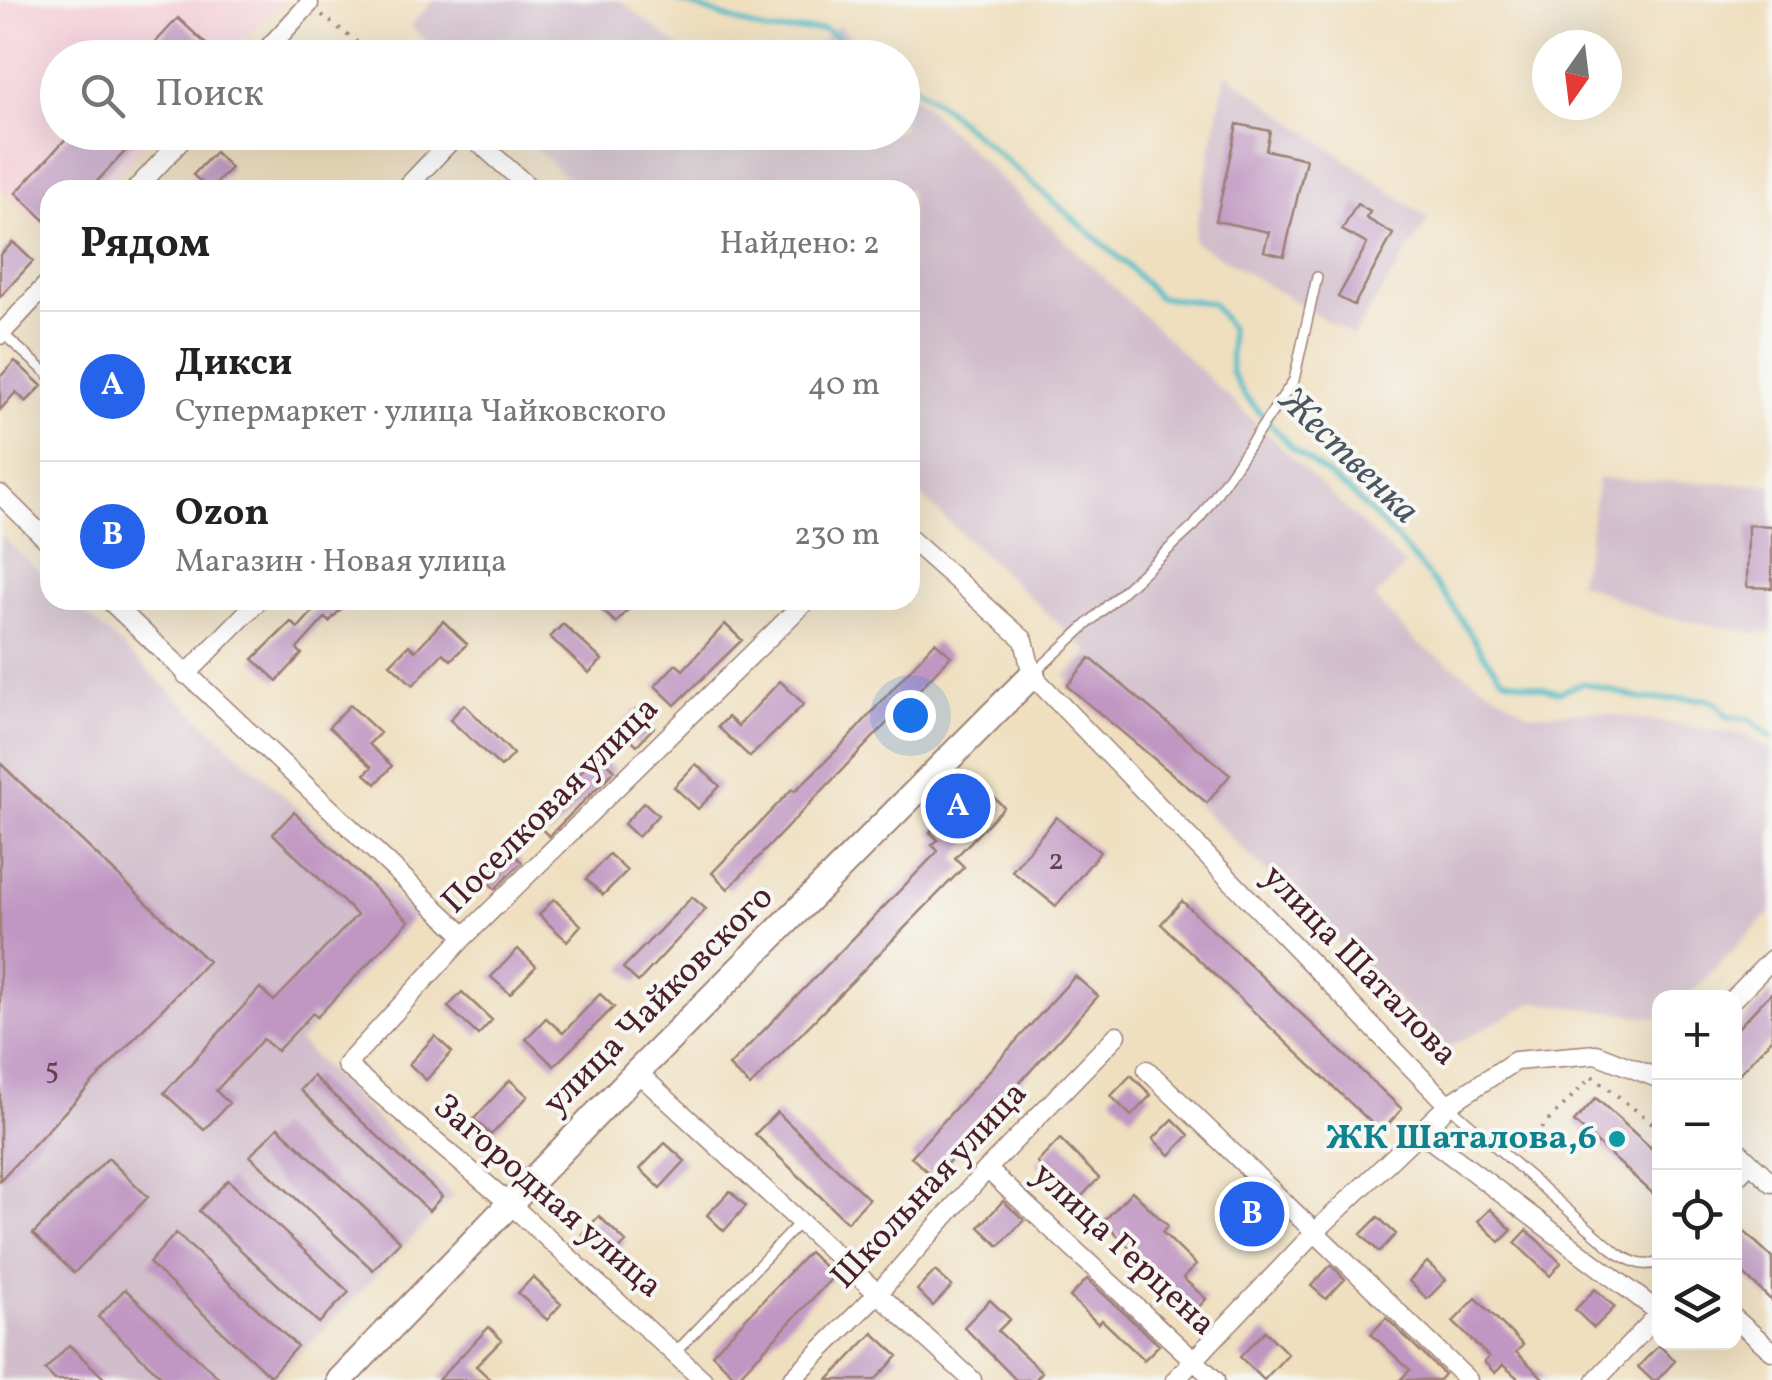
<!DOCTYPE html>
<html lang="ru">
<head>
<meta charset="utf-8">
<style>
  :root { --surface:#fff; --page:#f2f2f2; --text:#222; --muted:#767676; --line:#e0e0e0; --accent:#2563eb }
  body { margin:0; font-family:Vollkorn,serif; background:var(--page); color:var(--text) }
  .controls { position:absolute; right:30px; bottom:30px; display:grid; overflow:hidden; border-radius:20px; box-shadow:0 10px 40px #0002 }
  .controls button { width:90px; height:90px; display:grid; place-items:center; padding:0; border:0; border-bottom:2px solid var(--line); background:var(--surface); color:var(--text); font:50px sans-serif }
  .compass { position:absolute; left:1532px; top:30px; width:90px; height:90px; border-radius:50%; background:var(--surface); box-shadow:0 10px 40px #0002; rotate:194deg }
  .you { position:absolute; left:910px; top:715px; width:35px; height:35px; margin:-25px; border:8px solid #fff; border-radius:50%; background:#1a73e8; box-shadow:0 0 0 15px #1a73e833 }
  .badge { display:grid; place-items:center; width:65px; height:65px; border-radius:50%; background:var(--accent); color:#fff; font-size:32px; font-weight:700 }
  .pin { position:absolute; translate:-50% -50%; border:5px solid #fff; box-shadow:0 2px 10px #0006 }
  .list { margin:0; padding:0; list-style:none }
  h2 { display:flex; justify-content:space-between; align-items:center; height:130px; margin:0; padding:0 40px; font-size:42px }
  h2 small { font-size:32px; font-weight:400; color:var(--muted) }
  .list li { display:grid; grid-template-columns:65px 1fr auto; gap:30px; align-items:center; box-sizing:border-box; height:150px; padding:0 40px; border-top:2px solid var(--line) }
  .list b { display:block; font-size:38px; white-space:nowrap }
  .list p { margin:0; font-size:32px; white-space:nowrap; color:var(--muted) }
  .list em { font-size:32px; font-style:normal; color:var(--muted) }
  .icon { flex:none; width:55px; height:55px; fill:none; stroke:currentColor; stroke-width:2; stroke-linecap:round; stroke-linejoin:round }
  .map { position:relative; flex:none; width:1772px; height:1380px; overflow:hidden }
  .search { position:absolute; background:var(--surface); box-shadow:0 10px 40px #0002; left:40px; top:40px; width:880px; height:110px; display:flex; align-items:center; gap:25px; box-sizing:border-box; padding:0 35px; border-radius:55px; color:var(--muted); font-size:38px }
  .panel { position:absolute; background:var(--surface); box-shadow:0 10px 40px #0002; left:40px; top:180px; width:880px; height:430px; border-radius:30px }
  .map>svg:first-child { display:block }
  .built { fill:#f5cfda }
  .industrial { fill:#d1bdcb }
  .lines { fill:none; stroke-linecap:round; stroke-linejoin:round }
  .stream { stroke:#4ebbc8; stroke-width:5 }
  .building { fill:#c096c2 }
  .lane-casing { stroke:#9c7f75; stroke-width:12 }
  .street-casing { stroke:#9c7f75; stroke-width:21 }
  .secondary-casing { stroke:#9c7f75; stroke-width:29 }
  .path { stroke:#9c7f75; stroke-width:4; stroke-dasharray:2.5 8; stroke-linecap:butt }
  .lane { stroke:#fff; stroke-width:9 }
  .street { stroke:#fff; stroke-width:18 }
  .secondary { stroke:#fff; stroke-width:25 }
  .culture-dot { fill:#0f9aa8; stroke:#f6f6f2; stroke-width:4 }
  .labels { text-anchor:middle; dominant-baseline:central; stroke-width:8; stroke-linejoin:round; paint-order:stroke }
  .number-label { font-size:30px; fill:#683d51 }
  .street-label { font-size:35px; fill:#4a1f2b; stroke:#f6f6f2 }
  .culture-label { font-size:35px; font-weight:bold; fill:#0d838f; stroke:#f6f6f2; text-anchor:end }
  .water-label { font-size:38px; font-style:italic; fill:#4b5662; stroke:#f6f6f2 }
</style>
</head>
<body>
<div class="map">
<svg width="1772" height="1380" viewBox="0 0 1772 1380">
  <rect width="100%" height="100%" fill="#f6f6f2"/>
  <filter id="ink" filterUnits="userSpaceOnUse"><feTurbulence type="fractalNoise" baseFrequency=".01" numOctaves="2"/><feDisplacementMap in="SourceGraphic" scale="20" xChannelSelector="R" yChannelSelector="G"/><feConvolveMatrix kernelMatrix="1 2 1 2 8 2 1 2 1" color-interpolation-filters="sRGB"/></filter>
  <filter id="wash" filterUnits="userSpaceOnUse"><feTurbulence type="fractalNoise" baseFrequency=".0048" numOctaves="4" result="noise"/><feDisplacementMap in="SourceGraphic" scale="40" xChannelSelector="R" yChannelSelector="G"/><feGaussianBlur stdDeviation="2.25" result="paint"/><feColorMatrix in="noise" values="0 0 0 0 0 0 0 0 0 0 0 0 0 0 0 0 0 1.4 0 .05"/><feComposite in="paint" operator="in"/></filter>
  <g filter="url(#wash)">
    <rect width="100%" height="100%" fill="#efdfbf"/>
    <path class="built" d="M0,0h283l-55,57 -170,1v74l99,1 -55,57h-52v44l-50,-47z"/>
    <path class="industrial" d="M434,0h186l71,57h-248l-33,-31z
      M838,25l35,32h-70z
      M1226,73l203,146 -76,117 -160,-95z
      M903,86l502,480 -30,32 40,44 115,72 61,-3 158,25 23,16v159l-86,86 -26,1 -1,20 -124,-16 -88,46 -382,-372 25,-23 -180,-167v-296h-330l-60,-57 382,-1z
      M1598,479l174,6v147l-19,1 -96,-18 -80,-33 11,-37z
      M0,535l50,46v19h21l344,316 -116,126 154,154 -179,184h-274z"/>
    <g class="lines">
      <path class="stream" d="M675,0l93,32 56,-3 47,29
        M902,77l45,33 178,153 33,34 54,6 18,25 1,44 14,24 46,51 60,46 44,44 52,61 35,54 21,26 56,14 25,-9 57,16h65l10,4 12,14 22,2 22,19"/>
    </g>
    <g id="blocks">
      <path class="building" d="M178,18l43,40h-80z
        M1237,124l33,7 -4,19 40,9 -22,97 -20,-5 5,-19 -53,-11z
        M72,132h71l-54,58h-39v35l-34,-32z
        M215,152l16,16 -21,22 -17,-15z
        M1357,204l13,8 -4,6 27,16 -39,71 -16,-8 29,-53 -25,-14z
        M13,242l20,19 -33,36v-42z
        M15,361l27,25 -16,16 -10,-10 -16,18v-33z
        M1748,525l24,1v62l-25,-1z
        M323,600h26l-20,22 -4,-4 -28,31 5,5 -25,27 -24,-22 38,-37 7,6z
        M591,600h46l-21,23z
        M443,621l24,23 -16,16 -8,-7 -30,32 -23,-21 19,-19 6,6z
        M563,624l39,36 -13,13 -39,-36z
        M725,624l17,16 -67,65 -20,-19 21,-22 7,6z
        M935,642l16,14 -223,233 -16,-16 80,-84 3,2 49,-48z
        M1090,658l140,117 -23,28 -140,-117z
        M780,681l24,23 -54,53 -32,-30 10,-10 10,9z
        M464,704l49,50 -12,13 -51,-47z
        M350,705l30,28 -11,11 23,22 -16,18 -11,-10 7,-7 -43,-40z
        M636,710l18,17 -17,18 -18,-17z
        M598,754l17,16 -66,66 -12,-11 39,-41 -4,-3z
        M0,763l208,198 -208,219z
        M696,764l24,22 -22,23 -24,-22z
        M978,782l26,25 -49,51 9,9 -214,219 -21,-20 209,-215 -6,-6 6,-5 -8,-8z
        M644,802l14,13 -20,22 -14,-13z
        M294,812l115,109 -92,96 -4,-4 -36,38 -14,-12 -47,52 13,12 -25,27 -40,-37 96,-105 14,13 83,-86 -84,-81z
        M1056,817l44,35 -44,54 -44,-35z
        M507,848l15,14 -27,27 -14,-14z
        M609,854l18,17 -24,24 -17,-16z
        M692,897l14,12 -68,73 -15,-14z
        M554,899l27,26 -14,16 -28,-26z
        M1182,901l220,208 -21,23 -220,-208z
        M518,949l18,17 -26,28 -19,-17z
        M1075,976l23,20 -164,182 -23,-21z
        M462,992l30,28 -14,15 -30,-28z
        M1772,992v47l-38,40v-47z
        M600,994l14,13 -60,59 -28,-27 20,-21 17,15z
        M435,1036l17,16 -26,28 -17,-16z
        M1131,1075l20,20 -20,21 -20,-20z
        M313,1076l129,120 -13,15 -129,-121z
        M510,1080l18,16 -37,39 -17,-16z
        M1596,1098l64,58v44l-86,-78z
        M777,1112l92,87 -22,23 -92,-88z
        M1173,1119l16,16 -19,20 -17,-16z
        M278,1127l122,114 -27,29 -123,-114z
        M1060,1139l39,39 -22,23 -40,-38z
        M665,1143l20,18 -25,27 -20,-19z
        M108,1158l40,39 -74,76 -41,-39z
        M228,1180l121,112 -30,31 -120,-112z
        M730,1191l16,15 -22,25 -17,-16z
        M1132,1191l36,35 -6,6 34,33 -13,13 23,21 -12,13 -44,-37 4,-4 -51,-49z
        M1003,1201l21,19 -25,26 -20,-19z
        M1251,1204l24,23 -24,24 -23,-23z
        M1490,1209l22,21 -12,12 -22,-21z
        M599,1216l27,26 -16,17 -28,-25z
        M1378,1217l18,17 -17,18 -18,-18z
        M1734,1222l38,35v44l-38,-36z
        M1527,1230l34,33 -11,13 -35,-33z
        M176,1233l121,113 -27,30 -121,-113z
        M809,1252l25,24 -97,102 -25,-24z
        M1427,1262l19,18 -19,19 -18,-18z
        M1331,1265l14,14 -19,20 -15,-13z
        M935,1271l17,15 -19,20 -16,-16z
        M533,1277l28,27 -14,16 -29,-27z
        M1087,1279l72,66 -15,15 -42,-40 -4,4 -28,-27z
        M125,1289l96,91h-56l-67,-63z
        M1595,1289l20,18 -21,21 -19,-18z
        M1476,1298l47,47 -7,7 29,28h-25l-17,-15 -8,8 -11,-11 5,-5 -36,-35z
        M990,1300l20,19 -12,12 44,41 -7,8h-19l-52,-53z
        M1386,1318l58,56 -5,6h-39l10,-10 -39,-36z
        M489,1327l13,13 -26,26 15,14h-53z
        M1265,1331l23,23 -24,26 -24,-23z
        M873,1333l25,23 -23,24h-47z
        M69,1345l37,35h-51l-10,-10z
        M1659,1345l16,16 -18,19h-5l-14,-13z"/>
    </g>
  </g>
  <g filter="url(#ink)">
    <use href="#blocks" fill-opacity="0" stroke="#9c7f75" stroke-width="2.5"/>
    <g class="lines">
      <g class="lane-casing">
        <path id="lane" d="M2,333l48,43
          M1032,675l163,-150 99,-145 23,-103
          M1448,1105l169,148c15,9 26,15 43,9
          M1734,1186l19,-20
          M674,1354l126,-132"/>
      </g>
      <g class="street-casing">
        <path id="street" d="M375,56l2,2
          M259,58l50,-54
          M467,132l65,58
          M135,190l54,-58
          M404,190l55,-58
          M0,335l50,-54
          M0,494l50,49
          M910,539l114,101 8,35 416,430 -25,29 237,179 -64,67
          M109,600l356,336
          M186,675l73,-75
          M1734,998l38,-39
          M1147,1070l321,310
          M637,1072l335,308
          M1734,1147l38,36
          M987,1169l228,211
          M1734,1318l38,33
          M703,1380l-193,-176 -164,-139 119,-129 342,-336
          M791,1380l88,-88 108,-123 130,-134
          M1175,1380l141,-149 132,-126 67,-44 81,-7 64,25"/>
      </g>
      <g class="secondary-casing">
        <path id="secondary" d="M340,1380l297,-308 395,-397"/>
      </g>
      <path class="path" d="M322,15l40,31
        M1519,1151l73,-75 68,53
        M1734,1207l11,-11"/>
      <use href="#lane" class="lane"/>
      <use href="#street" class="street"/>
      <use href="#secondary" class="secondary"/>
    </g>
  </g>
  <circle class="culture-dot" cx="1617" cy="1139" r="10"/>
  <g class="labels">
    <g class="number-label">
      <text x="1056" y="861">2</text>
      <text x="52" y="1070">5</text>
    </g>
    <g class="street-label">
      <text transform="translate(551 806) rotate(-45)">Поселковая улица</text>
      <text transform="translate(1359 966) rotate(46)">улица Шаталова</text>
      <text transform="translate(659 1001) rotate(-45)">улица Чайковского</text>
      <text transform="translate(930 1186) rotate(-47)">Школьная улица</text>
      <text transform="translate(547 1197) rotate(41)">Загородная улица</text>
      <text transform="translate(1123 1250) rotate(43)">улица Герцена</text>
    </g>
    <g class="culture-label">
      <text x="1597" y="1139">ЖК Шаталова,6</text>
    </g>
    <g class="water-label">
      <text transform="translate(1348 457) rotate(44)">Жественка</text>
    </g>
  </g>
</svg>
<div class="controls">
<button>+</button>
<button>−</button>
<button><svg class="icon" aria-label="locate" viewBox="0 0 24 24"><circle cx="12" cy="12" r="6"/><path d="M12 2v4M12 18v4M2 12h4M18 12h4"/></svg></button>
<button><svg class="icon" aria-label="layers" viewBox="0 0 24 24"><path d="M12 4l9 5-9 5-9-5zM3 14l9 5 9-5"/></svg></button>
</div>
<svg class="compass" viewBox="-18 -18 36 36"><path d="M0-13l5 13h-10z" fill="#e53935"/><path d="M0 13l5-13h-10z" fill="#767676"/></svg>
<div class="you"></div>
<div class="pin badge" style="left:958px;top:806px">A</div>
<div class="pin badge" style="left:1252px;top:1214px">B</div>
<div class="search"><svg class="icon" aria-label="search" viewBox="0 0 24 24"><circle cx="10" cy="10" r="6"/><path d="M15 15l6 6"/></svg>Поиск</div>
<section class="panel">
<h2>Рядом<small>Найдено: 2</small></h2>
<ul class="list">
<li><span class="badge">A</span><div><b>Дикси</b><p>Супермаркет · улица Чайковского</p></div><em>40 m</em></li>
<li><span class="badge">B</span><div><b>Ozon</b><p>Магазин · Новая улица</p></div><em>230 m</em></li>
</ul>
</section>
</div>
</body>
</html>
